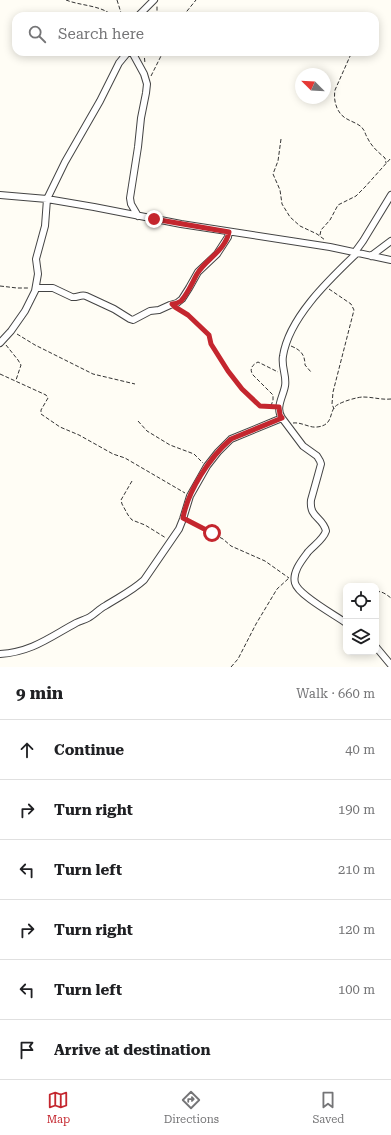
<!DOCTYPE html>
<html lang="en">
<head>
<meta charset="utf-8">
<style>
  :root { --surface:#fff; --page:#f6f6f6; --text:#202124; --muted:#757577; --line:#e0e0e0; --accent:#c4262e }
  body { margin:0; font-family:"Roboto Serif",serif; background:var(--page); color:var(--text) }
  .controls { position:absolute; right:12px; bottom:12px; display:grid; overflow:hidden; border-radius:8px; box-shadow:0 2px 10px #0003 }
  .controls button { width:36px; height:36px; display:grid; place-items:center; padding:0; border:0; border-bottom:1px solid var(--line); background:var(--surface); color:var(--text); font:20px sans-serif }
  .compass { position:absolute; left:295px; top:68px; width:36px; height:36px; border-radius:50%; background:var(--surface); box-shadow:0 2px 10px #0003; rotate:294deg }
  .stop { position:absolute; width:12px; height:12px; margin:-9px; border:3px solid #c4262e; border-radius:50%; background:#fff }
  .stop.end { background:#c4262e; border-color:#fff; box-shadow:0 1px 4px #0008 }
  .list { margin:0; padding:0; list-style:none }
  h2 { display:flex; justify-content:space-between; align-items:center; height:52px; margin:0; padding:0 16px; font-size:17px }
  h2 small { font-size:13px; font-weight:400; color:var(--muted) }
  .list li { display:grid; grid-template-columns:26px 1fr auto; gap:12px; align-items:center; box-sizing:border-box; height:60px; padding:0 16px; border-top:1px solid var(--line) }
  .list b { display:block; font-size:15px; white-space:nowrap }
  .list em { font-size:13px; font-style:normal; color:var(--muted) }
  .icon { flex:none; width:22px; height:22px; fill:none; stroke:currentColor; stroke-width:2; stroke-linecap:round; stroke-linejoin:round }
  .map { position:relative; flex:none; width:391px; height:667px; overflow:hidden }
  .search { position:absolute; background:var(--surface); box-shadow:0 2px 10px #0003; left:12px; right:12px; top:12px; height:44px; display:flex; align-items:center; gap:10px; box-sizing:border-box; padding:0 14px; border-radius:12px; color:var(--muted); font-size:15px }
  .sheet { height:412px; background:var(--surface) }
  nav { display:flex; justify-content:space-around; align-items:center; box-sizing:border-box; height:56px; border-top:1px solid var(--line); background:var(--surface); font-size:11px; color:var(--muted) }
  nav a { display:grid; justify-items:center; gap:2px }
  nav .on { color:var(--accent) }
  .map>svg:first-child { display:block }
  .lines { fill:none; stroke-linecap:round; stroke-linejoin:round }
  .minor-casing { stroke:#444; stroke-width:8 }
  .path { stroke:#333; stroke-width:1; stroke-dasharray:4 2; stroke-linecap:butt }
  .minor { stroke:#fff; stroke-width:6 }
  .route { stroke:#c4262e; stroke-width:5 }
</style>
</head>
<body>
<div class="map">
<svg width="391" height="667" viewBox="0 0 391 667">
  <rect width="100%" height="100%" fill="#fffdf5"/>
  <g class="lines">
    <g class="minor-casing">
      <path id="minor" d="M138,16l16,-16
        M132,52l12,22 3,10 -1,9 -5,25 -3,29 -8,51 1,6 7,12
        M0,195l47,4 47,8 87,17 149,23 61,13
        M355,252l8,-11 28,-46
        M371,256l20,-15
        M36,288h17l19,9c5,1 9,-3 14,-1l28,13 16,10 3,1 17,-9 9,-1 11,-5 7,-2 5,-4 7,-11 9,-16 19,-18 11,-17 1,-5
        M0,343l11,-12 14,-20 10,-20 3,-17 -2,-15 9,-33 2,-27 18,-37 35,-61 19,-38 9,-11
        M346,623c-11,-8 -48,-28 -51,-40 -3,-11 7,-23 13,-31 6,-7 15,-12 18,-21 -3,-14 -17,-13 -15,-31l7,-25 3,-11 -1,-3 -3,-5 -14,-10 -21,-28c-7,-10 1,-21 3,-32 2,-10 -4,-19 -2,-30 6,-39 47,-77 74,-103
        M376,647l15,18
        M0,654c32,-2 50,-17 76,-31 4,-2 8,-3 12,-5 6,-3 11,-9 17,-12 14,-9 27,-15 39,-26l35,-51 4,-10 7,-23 17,-30 11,-14 13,-13 51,-21"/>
    </g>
    <path class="path" d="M66,0c15,6 35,5 47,16
      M117,0l5,16
      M155,16l2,-3v-8
      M183,16l13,-16
      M144,52l1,12
      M351,54l-16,36c-2,11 2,24 12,29 5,3 13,5 16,10 2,2 2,5 4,8 4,9 11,15 18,21l1,5
      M151,76l12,-24
      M281,139l-3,22 -5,13 7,16 2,14 8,13 10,9 17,8 8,6
      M320,235l1,-5 9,-10 8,-15 18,-9 9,-9 26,-29
      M0,286l17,2h12
      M329,289l22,15 3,6 -21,82 -1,12 2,5
      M177,309l11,6 21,20 2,9 17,27 14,18 19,17 13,1
      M17,334l18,11 58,29 42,10
      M6,345l12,15 3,5 -5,15
      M291,346c10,4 14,9 14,19l6,7
      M0,374l46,21 2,3 -7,12v4l19,13 19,8 34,19 12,4 60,35
      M271,406l2,-6v-5l-20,-20c-4,-6 -1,-10 5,-13l20,10
      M138,421l9,10 23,14 24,9 9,9
      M293,423c9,-1 16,5 24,4 19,-2 10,-18 22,-23 5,-3 19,-7 24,-7 10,0 18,3 28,2
      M132,481l-11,19 1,4 6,11 4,5 13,5 21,13
      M188,521l35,18 8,7 34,15 24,17
      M376,592c5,-2 11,3 15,6
      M231,667l7,-8 18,-35 21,-35 12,-11"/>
    <use href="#minor" class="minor"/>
  </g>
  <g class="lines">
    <path class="route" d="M154,219l75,13c-4,19 -23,27 -32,42 -5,9 -9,19 -16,27 -3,2 -5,3 -9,3l3,3 13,8 21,20 2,9 17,27 14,18 18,17 19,1 1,8 2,3 -51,21c-22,19 -43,52 -48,79l29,15"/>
  </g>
</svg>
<div class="controls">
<button><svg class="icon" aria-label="locate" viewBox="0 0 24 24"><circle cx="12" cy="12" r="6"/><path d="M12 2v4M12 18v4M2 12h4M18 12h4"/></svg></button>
<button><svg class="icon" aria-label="layers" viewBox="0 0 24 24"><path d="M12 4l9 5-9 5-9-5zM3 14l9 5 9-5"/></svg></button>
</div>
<svg class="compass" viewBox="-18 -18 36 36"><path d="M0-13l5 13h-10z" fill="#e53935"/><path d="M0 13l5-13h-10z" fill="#757577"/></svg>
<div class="stop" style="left:212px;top:533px"></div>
<div class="stop end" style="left:154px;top:219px"></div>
<div class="search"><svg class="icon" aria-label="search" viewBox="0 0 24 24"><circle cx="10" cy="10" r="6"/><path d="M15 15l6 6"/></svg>Search here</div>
</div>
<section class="sheet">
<h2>9 min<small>Walk · 660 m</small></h2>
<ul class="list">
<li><svg class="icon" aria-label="ahead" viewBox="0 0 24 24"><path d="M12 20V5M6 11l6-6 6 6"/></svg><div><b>Continue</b></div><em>40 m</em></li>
<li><svg class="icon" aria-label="right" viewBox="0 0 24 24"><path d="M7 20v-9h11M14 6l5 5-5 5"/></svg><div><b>Turn right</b></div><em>190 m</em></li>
<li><svg class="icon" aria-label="left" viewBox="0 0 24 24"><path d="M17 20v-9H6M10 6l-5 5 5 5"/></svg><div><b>Turn left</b></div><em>210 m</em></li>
<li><svg class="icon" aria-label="right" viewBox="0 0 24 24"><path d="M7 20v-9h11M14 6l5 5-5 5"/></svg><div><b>Turn right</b></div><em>120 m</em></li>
<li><svg class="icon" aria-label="left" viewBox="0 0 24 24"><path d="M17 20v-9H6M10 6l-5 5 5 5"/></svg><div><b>Turn left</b></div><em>100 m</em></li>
<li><svg class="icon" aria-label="arrive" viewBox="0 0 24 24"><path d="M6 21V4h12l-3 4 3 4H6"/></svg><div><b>Arrive at destination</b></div></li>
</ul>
</section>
<nav>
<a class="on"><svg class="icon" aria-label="map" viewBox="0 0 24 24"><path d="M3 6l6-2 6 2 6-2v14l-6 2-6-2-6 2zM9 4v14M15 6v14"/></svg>Map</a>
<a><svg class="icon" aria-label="directions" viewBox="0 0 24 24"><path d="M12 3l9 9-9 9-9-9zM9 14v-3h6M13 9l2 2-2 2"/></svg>Directions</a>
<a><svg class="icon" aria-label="saved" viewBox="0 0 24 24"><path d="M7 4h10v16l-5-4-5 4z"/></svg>Saved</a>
</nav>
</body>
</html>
